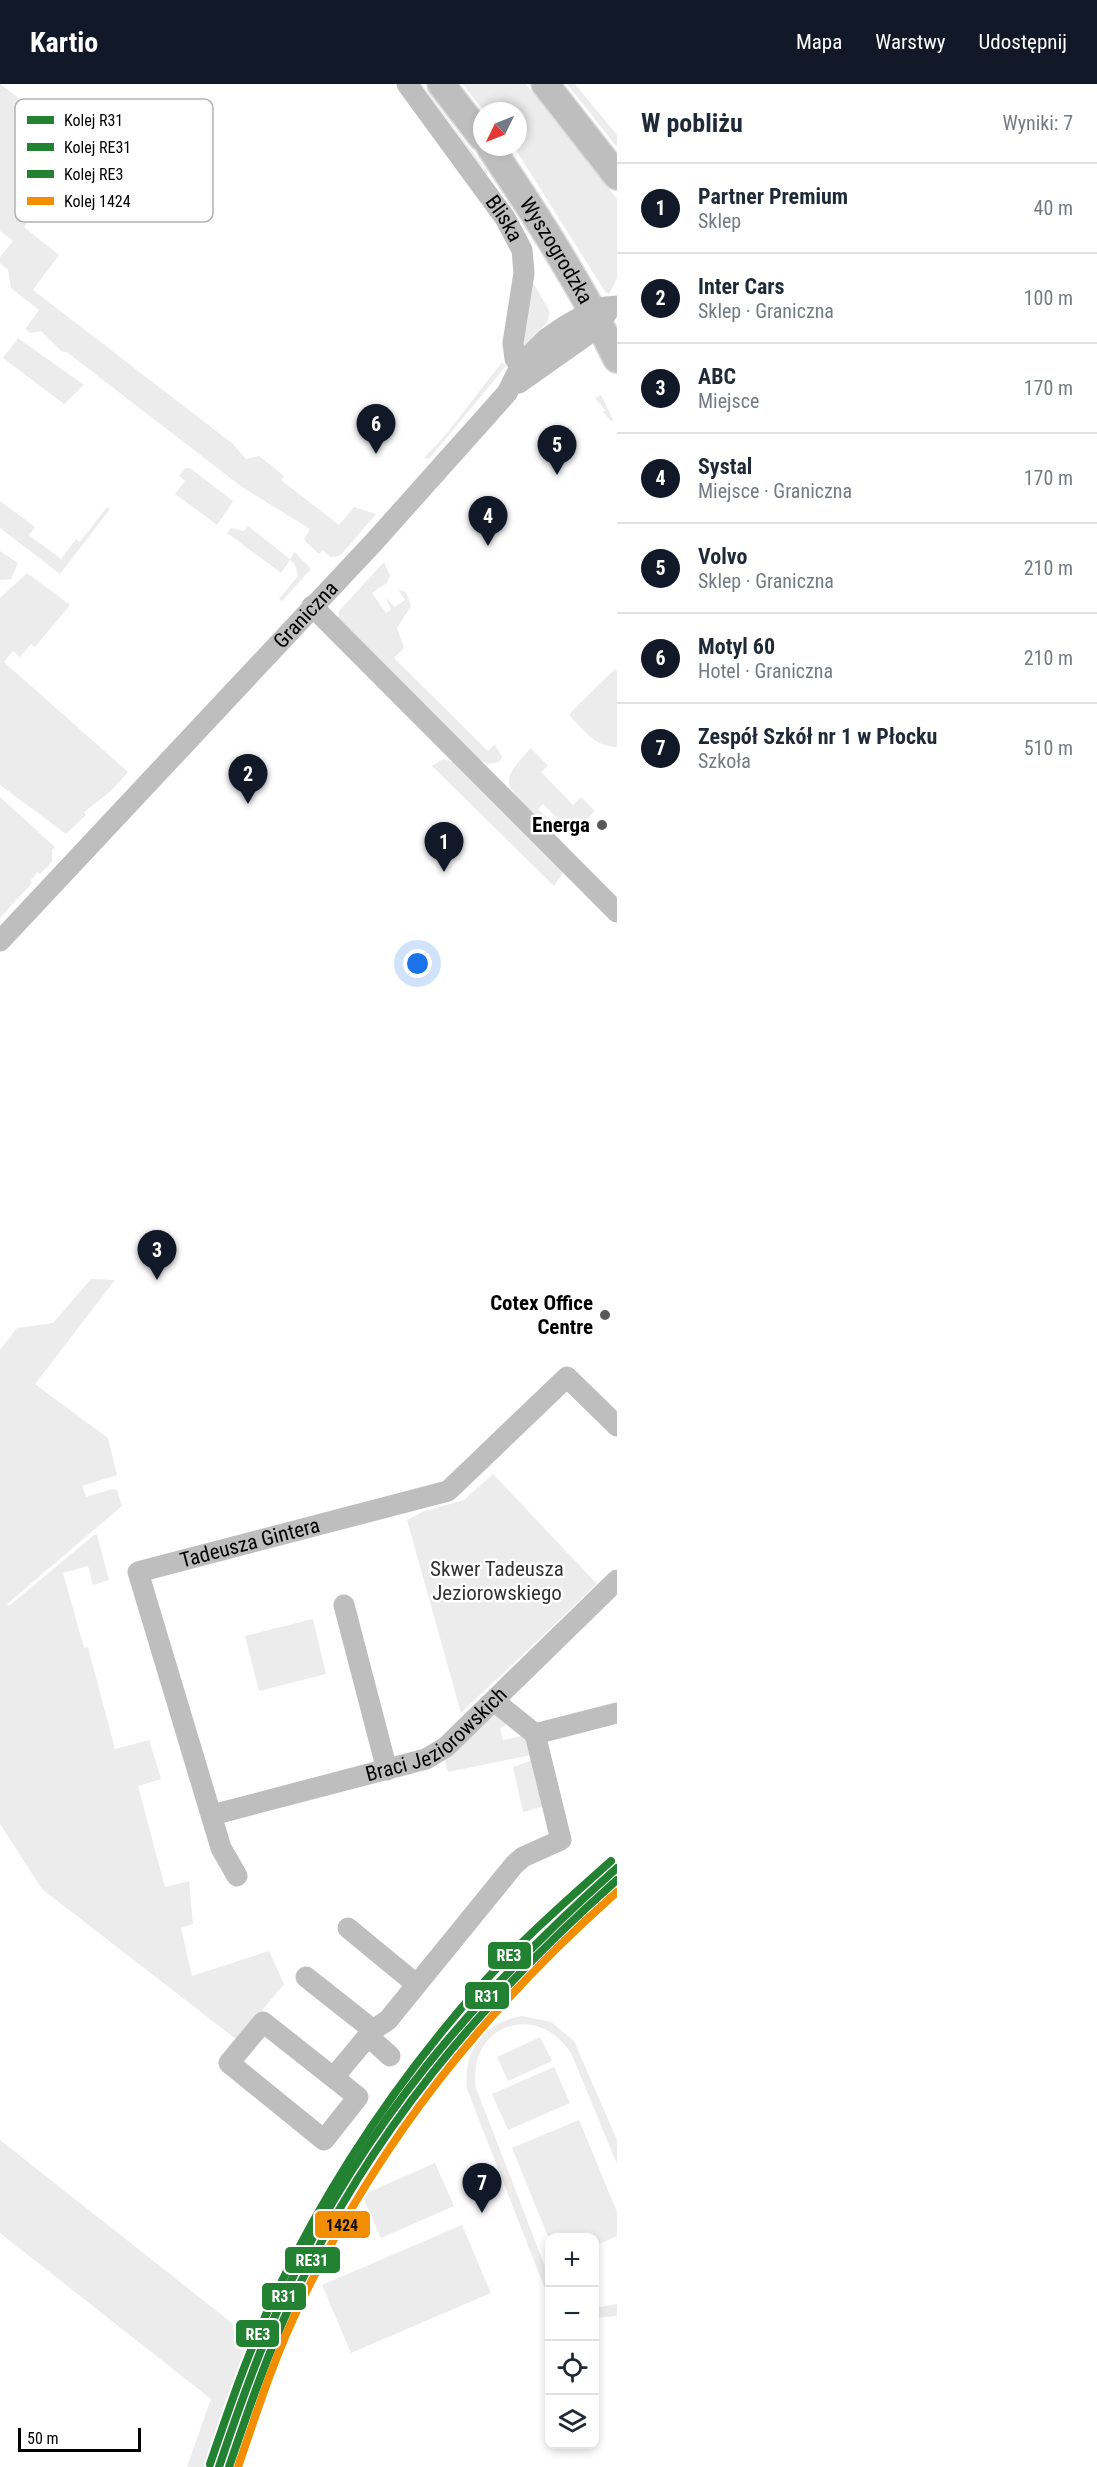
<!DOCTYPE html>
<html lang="pl">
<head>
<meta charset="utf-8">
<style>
  :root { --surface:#fff; --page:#f6f6f7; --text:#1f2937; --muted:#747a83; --line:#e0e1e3; --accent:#111827 }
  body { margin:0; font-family:"Roboto Condensed",sans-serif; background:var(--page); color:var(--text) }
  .controls { position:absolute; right:18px; bottom:18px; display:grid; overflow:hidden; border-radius:12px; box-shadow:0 3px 9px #0003 }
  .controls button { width:54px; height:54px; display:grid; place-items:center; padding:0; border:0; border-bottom:2px solid var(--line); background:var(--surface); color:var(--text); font:30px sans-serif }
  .compass { position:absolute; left:473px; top:18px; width:54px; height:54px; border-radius:50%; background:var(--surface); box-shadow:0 3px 9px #0003; rotate:227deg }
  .scale { position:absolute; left:18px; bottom:15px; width:123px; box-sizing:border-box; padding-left:6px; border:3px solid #000; border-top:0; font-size:16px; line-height:21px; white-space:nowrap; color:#000; -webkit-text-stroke:4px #fff; paint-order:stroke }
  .you { position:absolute; left:418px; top:880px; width:21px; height:21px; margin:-15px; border:4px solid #fff; border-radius:50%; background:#1a73e8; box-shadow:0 0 0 9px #1a73e833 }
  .badge { display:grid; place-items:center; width:39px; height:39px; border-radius:50%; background:var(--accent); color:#fff; font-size:20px; font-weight:700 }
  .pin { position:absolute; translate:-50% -50px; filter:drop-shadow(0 2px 3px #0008) }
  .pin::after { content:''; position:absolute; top:32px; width:21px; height:18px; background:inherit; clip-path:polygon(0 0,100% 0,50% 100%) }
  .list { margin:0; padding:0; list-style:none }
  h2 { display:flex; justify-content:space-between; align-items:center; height:78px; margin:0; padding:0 24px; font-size:26px }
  h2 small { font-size:20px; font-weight:400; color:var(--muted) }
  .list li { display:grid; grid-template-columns:39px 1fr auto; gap:18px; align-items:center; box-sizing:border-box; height:90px; padding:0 24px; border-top:2px solid var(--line) }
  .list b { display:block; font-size:22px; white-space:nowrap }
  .list p { margin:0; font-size:20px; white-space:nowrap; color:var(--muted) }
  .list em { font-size:20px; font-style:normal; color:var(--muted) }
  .icon { flex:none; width:33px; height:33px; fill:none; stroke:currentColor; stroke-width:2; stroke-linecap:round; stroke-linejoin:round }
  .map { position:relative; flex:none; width:617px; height:2383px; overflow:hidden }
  header { display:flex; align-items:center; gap:36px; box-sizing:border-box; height:84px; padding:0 30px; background:var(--accent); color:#fff }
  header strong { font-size:28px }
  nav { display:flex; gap:33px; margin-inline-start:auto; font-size:21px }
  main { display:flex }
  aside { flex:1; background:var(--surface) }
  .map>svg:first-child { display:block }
  .green { fill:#ececec }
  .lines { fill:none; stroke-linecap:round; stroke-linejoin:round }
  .major-casing { stroke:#dbdbdb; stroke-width:30 }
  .minor { stroke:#bebebe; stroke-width:21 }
  .major { stroke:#bebebe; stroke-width:27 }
  .rail-1-casing { stroke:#fff; stroke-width:12 }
  .rail-2-casing { stroke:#fff; stroke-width:12 }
  .rail-3-casing { stroke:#fff; stroke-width:12 }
  .rail-4-casing { stroke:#fff; stroke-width:12 }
  .rail-1 { stroke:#238132; stroke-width:8 }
  .rail-2 { stroke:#238132; stroke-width:8 }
  .rail-3 { stroke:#238132; stroke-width:8 }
  .rail-4 { stroke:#f28e00; stroke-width:8 }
  .poi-dot { fill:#595959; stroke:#fff; stroke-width:2 }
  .labels { text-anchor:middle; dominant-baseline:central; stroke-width:5; stroke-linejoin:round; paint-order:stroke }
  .street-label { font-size:21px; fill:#000; stroke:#fff }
  .poi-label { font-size:21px; font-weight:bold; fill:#000; stroke:#fff; text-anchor:end }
  .park-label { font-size:21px; fill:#333; stroke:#fff }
  .key { fill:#fff; stroke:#b2b2b2; stroke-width:1.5 }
  .key-label { font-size:16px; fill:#000 }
  .line-badge { stroke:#fff; stroke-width:2 }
  .badge-label { font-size:16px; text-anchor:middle; font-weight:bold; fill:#fff }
  .pale-badge-label { font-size:16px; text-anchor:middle; font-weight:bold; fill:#111 }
</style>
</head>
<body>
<header>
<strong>Kartio</strong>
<nav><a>Mapa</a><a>Warstwy</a><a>Udostępnij</a></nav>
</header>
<main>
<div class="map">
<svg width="617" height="2383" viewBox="0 0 617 2383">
  <rect width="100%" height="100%" fill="#fff"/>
  <path class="green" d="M0,0l85,64 -61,79 35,28 -26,35 200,154 13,15 13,-3 25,20 -3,4 58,45 15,-18 22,7 -36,42 -10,1 -7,-7 -4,4 -15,-14 6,-11 -68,-42 -174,-134 -7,-2 -20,-20 -11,2 -5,-4 14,-19 -28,-22 -3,-18 -8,-7v-6l13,-16 -13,-10z
    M415,0h7l66,89 -3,6z
    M462,0h64l91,115v79l-8,16 -3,-1 -92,-146h4v-36h-34z
    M567,0h8l42,51v12z
    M532,197l18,31 -3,10 -26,27z
    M18,254l66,47 -20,19 -61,-46z
    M502,278l4,4 -77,93 -5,-1 24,-26z
    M601,311l12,25 -2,1 -8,-9 2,-2 -10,-12z
    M185,384h5l43,33 -16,24 -42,-31 10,-13 -6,-5z
    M0,417l35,26 -6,8 32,24 15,-20 4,3 27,-35 3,2 -50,65 -60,-46z
    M248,442l42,33 5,-7 16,17 -29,32 -3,-2 19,-23 -3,-11 -5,-5 -9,13 -54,-40 4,-5 13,3z
    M0,467l18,12 -7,16 -11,1z
    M384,478l6,14 -3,7 -15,10 14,20 5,-3 -5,-12 9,9 10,-7 -7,-11 8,3 5,14 -14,22 7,20 -10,10 94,93 7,-6 7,12 -3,5 -12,2 -7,-4 -142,-141 1,-8z
    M27,489l43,32 -35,42 -4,-3 -11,13 -7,-6 -9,11 124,110 -17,19 -27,21 2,3 -20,19 -66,-49v-187z
    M615,585l2,2v76c-22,0 -33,-17 -47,-31l1,-4z
    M531,664l17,18 -7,6 32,33 8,-8 14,14 -18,18 -13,-12 -4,4 -17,-17 -5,5 20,19 -2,3 -17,-17 -3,2c-32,-32 -38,-33 -5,-68z
    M443,675l10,3 110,111 -9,13 -122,-120z
    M0,713l55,50 -3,3v12l-12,12 -2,-2 -8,9 2,2 -32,35z
    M91,1195l24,1 -80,104 73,54 9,37 -35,11 4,11 26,-8 5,1 5,16 -115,98 2,2 85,-71h3l12,45 -16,5 -5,-19 -25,7 21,75 4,-1 27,102 34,-9 12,39 -23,7 27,101 24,-6 4,43 -12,4 11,48 77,-25 15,33 -47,56 -195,-151 -42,-65v-474l17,-22 36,-5z
    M493,1390l104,110 -136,129 -54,-193 15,-8 42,-12z
    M313,1535l13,55 -67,17 -14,-55z
    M496,1630l10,5v6l-6,3 3,12 23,-5 5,20 -83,17 -4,-14 42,-41z
    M533,1676l11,46 -21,6 -10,-45z
    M522,1932l29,6 23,19 43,99v24l-46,-111c-35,-53 -104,-28 -95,35l73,189v16l-6,-9 -76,-195c-4,-39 16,-66 55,-73z
    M540,1953l12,24 -44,20 -11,-24z
    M554,1983l16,36 -62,27 -16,-36z
    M579,2036l38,92v24l-22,10 -1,-8 -45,1 -37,-91z
    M0,2056l232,183 6,25 14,6 -38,113h-27l24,-68 -211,-166z
    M435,2079l19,43 -73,32 -19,-43z
    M462,2141l29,68 -140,60 -29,-68z
    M617,2220v12l-22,2v-10z"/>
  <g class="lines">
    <g class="major-casing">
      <g id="major">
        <path d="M441,0l41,53"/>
        <path d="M545,0l72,92"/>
        <path id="s5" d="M490,63c46,68 91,138 127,212"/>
      </g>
    </g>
    <g class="minor">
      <path id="s1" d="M407,0l98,134 17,32 2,23 -11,70 2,16 13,16"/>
      <path d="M519,299l68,-48 20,-22"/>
      <path d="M312,522l305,306"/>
      <path id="s2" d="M0,857l374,-399 133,-149 15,-30 24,-24 19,-13 32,-18 20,-2"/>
      <path d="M344,1521l43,165"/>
      <path d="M494,1617l41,33 82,-21"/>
      <path id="s3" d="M212,1731l214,-56 20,-12 171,-167"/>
      <path id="s4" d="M237,1792l-16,-28 -83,-276 310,-81 119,-114 50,49"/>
      <path d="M348,1844l68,56"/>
      <path d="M306,1893l67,53"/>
      <path d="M263,1938l95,75 -34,43 -95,-77z"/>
      <path d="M368,1952l22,20"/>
      <path d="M334,1993l39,-47 15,-10 126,-155 9,-8 38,-17 -26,-106"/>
    </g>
    <use href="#major" class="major"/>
    <g class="rail-1-casing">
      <path id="rail-1" d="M219,2383c19,-57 39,-114 64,-169 78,-172 195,-306 334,-430"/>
    </g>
    <g class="rail-2-casing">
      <path id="rail-2" d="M229,2383c19,-56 38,-112 63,-166 75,-165 190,-301 325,-421"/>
    </g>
    <g class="rail-3-casing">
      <path id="rail-3" d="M210,2380c20,-58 40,-118 67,-173 53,-110 120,-210 200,-301 41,-47 88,-88 134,-129"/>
    </g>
    <g class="rail-4-casing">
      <path id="rail-4" d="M238,2383c19,-56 37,-112 63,-165 80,-163 181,-290 316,-410"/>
    </g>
    <use href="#rail-1" class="rail-1"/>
    <use href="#rail-2" class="rail-2"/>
    <use href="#rail-3" class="rail-3"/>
    <use href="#rail-4" class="rail-4"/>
  </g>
  <g class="poi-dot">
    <circle cx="602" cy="741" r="6"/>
    <circle cx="605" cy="1231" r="6"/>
  </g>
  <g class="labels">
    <g class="street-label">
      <text stroke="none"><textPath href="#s1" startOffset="166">Bliska</textPath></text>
      <text stroke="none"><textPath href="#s5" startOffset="123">Wyszogrodzka</textPath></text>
      <text stroke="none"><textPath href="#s2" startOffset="447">Graniczna</textPath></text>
      <text stroke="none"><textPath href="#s4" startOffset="436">Tadeusza Gintera</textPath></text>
      <text stroke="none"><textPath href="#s3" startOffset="242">Braci Jeziorowskich</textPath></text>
    </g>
    <g class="poi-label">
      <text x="590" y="741">Energa</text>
      <text x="593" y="1219">Cotex Office<tspan x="593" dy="24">Centre</tspan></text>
    </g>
    <g class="park-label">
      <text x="497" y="1485">Skwer Tadeusza<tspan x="497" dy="24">Jeziorowskiego</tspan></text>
    </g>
  </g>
  <rect x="15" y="15" width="198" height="123" rx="9" class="key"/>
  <rect x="27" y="32" width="27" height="8" fill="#238132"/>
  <rect x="27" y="59" width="27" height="8" fill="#238132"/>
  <rect x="27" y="86" width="27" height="8" fill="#238132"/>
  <rect x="27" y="113" width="27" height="8" fill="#f28e00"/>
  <g class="key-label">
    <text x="64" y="42">Kolej R31</text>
    <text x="64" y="69">Kolej RE31</text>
    <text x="64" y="96">Kolej RE3</text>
    <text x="64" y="123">Kolej 1424</text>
  </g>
  <g class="line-badge">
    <rect x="487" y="1857" width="45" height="29" rx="6" fill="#238132"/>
    <rect x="464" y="1897" width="46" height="29" rx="6" fill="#238132"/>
    <rect x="314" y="2126" width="57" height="29" rx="6" fill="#f28e00"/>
    <rect x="284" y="2162" width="57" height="28" rx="6" fill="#238132"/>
    <rect x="261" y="2198" width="46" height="29" rx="6" fill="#238132"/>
    <rect x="235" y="2235" width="45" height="29" rx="6" fill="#238132"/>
  </g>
  <g class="badge-label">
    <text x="509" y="1877">RE3</text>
    <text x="487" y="1918">R31</text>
    <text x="312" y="2182">RE31</text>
    <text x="284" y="2218">R31</text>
    <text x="258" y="2256">RE3</text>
  </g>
  <g class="pale-badge-label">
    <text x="342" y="2147">1424</text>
  </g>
</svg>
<div class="controls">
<button>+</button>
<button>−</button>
<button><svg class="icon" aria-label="locate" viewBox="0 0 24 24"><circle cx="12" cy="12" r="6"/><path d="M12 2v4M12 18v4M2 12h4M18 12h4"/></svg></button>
<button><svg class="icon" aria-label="layers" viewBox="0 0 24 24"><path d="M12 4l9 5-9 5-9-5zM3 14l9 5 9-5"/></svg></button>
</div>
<svg class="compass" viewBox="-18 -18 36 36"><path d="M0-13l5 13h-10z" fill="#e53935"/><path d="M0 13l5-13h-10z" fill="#747a83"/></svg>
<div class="scale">50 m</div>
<div class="you"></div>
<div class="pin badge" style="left:444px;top:788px">1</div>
<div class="pin badge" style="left:248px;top:720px">2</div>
<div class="pin badge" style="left:157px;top:1196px">3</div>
<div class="pin badge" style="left:488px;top:462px">4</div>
<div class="pin badge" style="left:557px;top:391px">5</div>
<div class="pin badge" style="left:376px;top:370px">6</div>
<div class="pin badge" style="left:482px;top:2129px">7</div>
</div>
<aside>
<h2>W pobliżu<small>Wyniki: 7</small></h2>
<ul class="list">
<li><span class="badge">1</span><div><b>Partner Premium</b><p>Sklep</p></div><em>40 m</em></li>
<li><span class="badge">2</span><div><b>Inter Cars</b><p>Sklep · Graniczna</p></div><em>100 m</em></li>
<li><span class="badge">3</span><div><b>ABC</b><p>Miejsce</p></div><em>170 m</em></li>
<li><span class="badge">4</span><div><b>Systal</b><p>Miejsce · Graniczna</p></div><em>170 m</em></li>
<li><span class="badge">5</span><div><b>Volvo</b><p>Sklep · Graniczna</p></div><em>210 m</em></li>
<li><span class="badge">6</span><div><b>Motyl 60</b><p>Hotel · Graniczna</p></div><em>210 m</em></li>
<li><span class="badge">7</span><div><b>Zespół Szkół nr 1 w Płocku</b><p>Szkoła</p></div><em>510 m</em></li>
</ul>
</aside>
</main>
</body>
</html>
